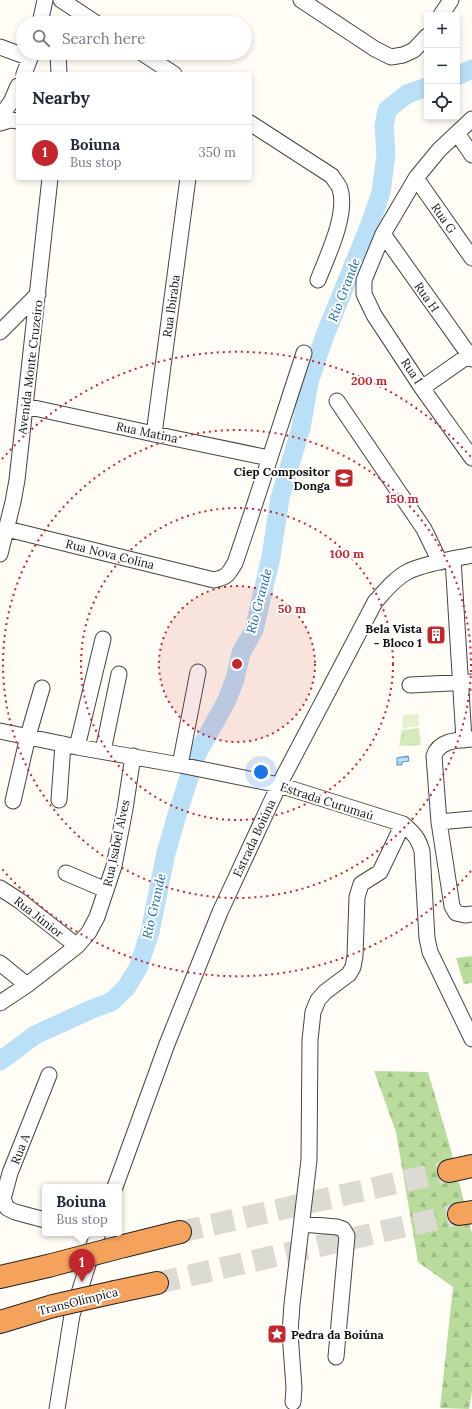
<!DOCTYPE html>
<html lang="en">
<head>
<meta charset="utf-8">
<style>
  :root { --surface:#fff; --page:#f2f2f3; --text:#1f2937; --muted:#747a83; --line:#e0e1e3; --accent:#c4262e }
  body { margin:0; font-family:Lora,serif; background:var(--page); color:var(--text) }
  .controls { position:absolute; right:12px; top:12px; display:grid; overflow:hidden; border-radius:4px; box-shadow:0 2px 6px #0003 }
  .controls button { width:36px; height:36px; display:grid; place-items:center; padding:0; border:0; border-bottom:1px solid var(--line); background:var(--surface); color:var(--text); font:20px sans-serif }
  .you { position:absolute; left:261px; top:772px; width:14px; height:14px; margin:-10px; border:3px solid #fff; border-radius:50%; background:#1a73e8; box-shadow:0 0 0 6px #1a73e833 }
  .badge { display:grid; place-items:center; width:26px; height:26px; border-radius:50%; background:var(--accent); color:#fff; font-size:13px; font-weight:700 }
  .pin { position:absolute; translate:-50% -33px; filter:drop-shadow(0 1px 2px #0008) }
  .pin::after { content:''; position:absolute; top:21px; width:14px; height:12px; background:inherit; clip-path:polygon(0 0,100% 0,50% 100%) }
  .popup { position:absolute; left:42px; top:1184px; width:80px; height:52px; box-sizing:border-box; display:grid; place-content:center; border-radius:4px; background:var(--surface); filter:drop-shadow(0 1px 3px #0005); font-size:13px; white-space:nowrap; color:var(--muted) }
  .popup b { font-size:15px; color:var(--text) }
  .popup::after { content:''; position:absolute; left:50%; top:100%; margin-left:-8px; border:8px solid transparent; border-top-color:var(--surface) }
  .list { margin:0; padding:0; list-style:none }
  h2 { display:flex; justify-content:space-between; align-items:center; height:52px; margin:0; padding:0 16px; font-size:17px }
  h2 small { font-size:13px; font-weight:400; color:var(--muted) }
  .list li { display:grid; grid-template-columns:26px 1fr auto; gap:12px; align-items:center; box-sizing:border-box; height:56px; padding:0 16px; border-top:1px solid var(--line) }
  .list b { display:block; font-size:15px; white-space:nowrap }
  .list p { margin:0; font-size:13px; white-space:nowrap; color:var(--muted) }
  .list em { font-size:13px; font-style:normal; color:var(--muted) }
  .icon { flex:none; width:22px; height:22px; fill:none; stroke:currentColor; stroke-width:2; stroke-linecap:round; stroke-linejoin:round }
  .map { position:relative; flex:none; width:472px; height:1409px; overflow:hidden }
  .search { position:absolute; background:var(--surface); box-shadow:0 2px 6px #0003; left:16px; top:16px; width:236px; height:44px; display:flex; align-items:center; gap:10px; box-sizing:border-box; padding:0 14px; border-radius:22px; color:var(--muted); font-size:15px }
  .panel { position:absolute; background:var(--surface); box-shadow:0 2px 6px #0003; left:16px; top:72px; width:236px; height:108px; border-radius:4px }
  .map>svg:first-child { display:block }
  .grass { fill:url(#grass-tufts) }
  .forest { fill:url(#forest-firs) }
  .pitch { fill:#e6f2cf }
  .water { fill:url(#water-rules); stroke:#3f96cf }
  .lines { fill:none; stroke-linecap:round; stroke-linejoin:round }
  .river { stroke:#b9e0f7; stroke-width:19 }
  .highway-tunnel { stroke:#dbdad3; stroke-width:22; stroke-dasharray:22 11; stroke-linecap:butt }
  .minor-casing { stroke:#444; stroke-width:17 }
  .highway-casing { stroke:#222; stroke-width:24 }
  .minor { stroke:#fff; stroke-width:15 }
  .highway { stroke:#f5a25d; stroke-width:22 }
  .highway-bridge-casing { stroke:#222; stroke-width:24; stroke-linecap:butt }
  .highway-bridge { stroke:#f5a25d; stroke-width:22 }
  .ring { fill:none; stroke:#c4262e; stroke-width:2; stroke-dasharray:2 4 }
  .labels { text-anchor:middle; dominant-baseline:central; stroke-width:4; stroke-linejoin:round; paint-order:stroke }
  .street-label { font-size:12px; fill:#111; stroke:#fff }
  .poi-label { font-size:12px; font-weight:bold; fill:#111; stroke:#fff; text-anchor:end }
  .water-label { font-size:13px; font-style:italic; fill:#1768a6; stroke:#fff }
  .centre { fill:#c4262e; stroke:#fff; stroke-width:2 }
  .ring-label { font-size:12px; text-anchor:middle; font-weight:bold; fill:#c4262e; stroke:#fff; stroke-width:4; stroke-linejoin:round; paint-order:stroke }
</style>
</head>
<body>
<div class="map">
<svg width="472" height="1409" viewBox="0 0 472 1409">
  <defs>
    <pattern id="grass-tufts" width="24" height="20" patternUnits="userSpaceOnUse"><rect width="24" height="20" fill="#d5ebbd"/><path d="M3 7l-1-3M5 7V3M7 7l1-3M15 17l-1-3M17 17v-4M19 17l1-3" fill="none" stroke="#b6c8a1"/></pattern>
    <pattern id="forest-firs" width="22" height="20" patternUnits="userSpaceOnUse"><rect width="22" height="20" fill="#b9dc9c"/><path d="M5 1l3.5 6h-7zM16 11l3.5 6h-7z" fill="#9ebc85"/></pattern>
    <pattern id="water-rules" width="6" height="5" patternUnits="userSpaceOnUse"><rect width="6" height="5" fill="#b9e0f7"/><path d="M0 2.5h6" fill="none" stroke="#9ebfd3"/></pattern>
  </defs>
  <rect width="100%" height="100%" fill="#fffdf5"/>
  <path class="grass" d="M419,728l2,17 -22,1 3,-16z"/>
  <path class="forest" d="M472,956v27l-8,1 -8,-26z
    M374,1071l54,1 23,78 21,84v157l-3,18 -29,-1 13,-121 -35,-25 -22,-130z"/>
  <path class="pitch" d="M419,714v12l-17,2 1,-13z"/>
  <path class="water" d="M408,756l1,5 -7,1v3h-5v-7z"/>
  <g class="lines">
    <path class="river" d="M457,76l15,-7
      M0,1061l35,-26 57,-26 19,-7 15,-14 12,-20 12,-36 16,-79 11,-38 19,-59 30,-54 9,-23 6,-26 13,-23 17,-73 9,-59 21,-70 8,-46 16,-47 46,-113 10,-30 5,-38 -2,-28 3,-16 20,-16 20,-7"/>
    <path class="highway-tunnel" d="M180,1232l269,-61
      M157,1283l302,-69"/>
    <g class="minor-casing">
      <path id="minor" d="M61,0l35,23
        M301,0l74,49 16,8 12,-2 11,-5 13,-14
        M441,15l10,-15
        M40,23l5,-23
        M0,47l30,11
        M58,53l1,21
        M142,53l32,21
        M24,74l8,-21
        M0,117l11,-15 7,-16
        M472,119l-33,31 -23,28 -33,56 -19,46v14l10,21 48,73 50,70
        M0,123l10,-3 8,1
        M250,123l82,53c2,4 7,9 8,13 8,25 -13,68 -22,91
        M457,133l15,22
        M416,178l56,80
        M383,234l89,125
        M0,332l38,-38
        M422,388l50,-35
        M337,401l87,128 16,33
        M25,406l129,28 115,24
        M154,434l34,-256
        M7,529l207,51c13,-3 14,-5 21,-17 24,-70 46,-140 69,-210
        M0,554l13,-52 4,-22 33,-302
        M453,559l11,181
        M410,685l62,-3
        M0,731l77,16 103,18 99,20 124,39c10,9 15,13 19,27l5,87 3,14 42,87
        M472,739c-14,1 -33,1 -38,17l5,66 13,84 4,7 9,2 7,-1
        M77,747l26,-108
        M103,751l16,-77
        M180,765l18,-93
        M59,800l4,-56
        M13,801l15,-65 14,-48
        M439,822l33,-3
        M66,873l40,17
        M0,888l20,13 57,45
        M0,963l27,22
        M0,1003l27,-18 50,-39 12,-14 8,-15 17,-51 11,-57 8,-53
        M115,1187l52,-143 53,-132 59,-127 96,-183c10,-11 20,-24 34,-31 18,-8 44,-12 63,-16
        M45,1220l-30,-8 -8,-4 -4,-9 7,-26 39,-98
        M302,1224l35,3 6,2 4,7 -11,121
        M293,1402l1,-14 -4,-55 2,-29 17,-144 1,-120 3,-28 5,-12 7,-8 24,-18 4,-7 2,-11 2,-59 4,-13 19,-12 23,-48
        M57,1409l15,-94 26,-82"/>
    </g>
    <g class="highway-casing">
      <path id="highway" d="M449,1171l23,-5
        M459,1214l13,-2
        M124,1246l56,-14
        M0,1277l48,-11
        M115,1292l42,-9
        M0,1322l53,-16"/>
    </g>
    <use href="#minor" class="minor"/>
    <use href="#highway" class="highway"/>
    <g class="highway-bridge-casing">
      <path id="highway-bridge" d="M48,1266l76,-20
        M53,1306l62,-14"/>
    </g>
    <use href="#highway-bridge" class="highway-bridge"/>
  </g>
  <circle cx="237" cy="664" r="78" fill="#c4262e" fill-opacity=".12"/>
  <g class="ring">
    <circle cx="237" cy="664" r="78"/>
    <circle cx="237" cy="664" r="156"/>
    <circle cx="237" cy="664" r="234"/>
    <path d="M471 871A312 312 0 0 1 2 869M2 459A312 312 0 0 1 471 457"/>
  </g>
  <defs>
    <g id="school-square" transform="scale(1)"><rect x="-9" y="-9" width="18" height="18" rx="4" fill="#c4262e" stroke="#fff"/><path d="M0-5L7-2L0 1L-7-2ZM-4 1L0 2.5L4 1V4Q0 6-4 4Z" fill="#fff"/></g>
    <g id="building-square" transform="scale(1)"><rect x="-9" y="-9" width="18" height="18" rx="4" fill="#c4262e" stroke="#fff"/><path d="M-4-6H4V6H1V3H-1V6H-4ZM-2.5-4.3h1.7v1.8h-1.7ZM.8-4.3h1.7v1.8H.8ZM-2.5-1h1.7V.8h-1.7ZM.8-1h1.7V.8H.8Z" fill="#fff"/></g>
    <g id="sight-square" transform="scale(1)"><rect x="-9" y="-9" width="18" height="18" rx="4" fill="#c4262e" stroke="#fff"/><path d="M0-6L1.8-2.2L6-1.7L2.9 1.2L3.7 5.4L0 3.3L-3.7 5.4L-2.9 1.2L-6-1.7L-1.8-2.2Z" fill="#fff"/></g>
  </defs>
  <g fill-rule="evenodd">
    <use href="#school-square" x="344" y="478"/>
    <use href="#building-square" x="436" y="635"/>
    <use href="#sight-square" x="277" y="1334"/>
  </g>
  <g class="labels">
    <g class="street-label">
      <text transform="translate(444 218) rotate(55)">Rua G</text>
      <text transform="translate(427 297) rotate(55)">Rua H</text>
      <text transform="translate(171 306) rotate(-82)">Rua Ibiraba</text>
      <text transform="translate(30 367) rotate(-83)">Avenida Monte Cruzeiro</text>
      <text transform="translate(412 371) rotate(56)">Rua I</text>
      <text transform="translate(147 432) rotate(12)">Rua Matina</text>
      <text transform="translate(110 554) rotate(14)">Rua Nova Colina</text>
      <text transform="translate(327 801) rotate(18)">Estrada Curumaú</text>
      <text transform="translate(254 838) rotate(-65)">Estrada Boiúna</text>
      <text transform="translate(116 843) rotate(-78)">Rua Isabel Alves</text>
      <text transform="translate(39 917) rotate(38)">Rua Júnior</text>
      <text transform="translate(20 1149) rotate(-69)">Rua A</text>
      <text transform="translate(78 1301) rotate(-14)">TransOlímpica</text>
    </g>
    <g class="poi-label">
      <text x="330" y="471">Ciep Compositor<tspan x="330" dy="14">Donga</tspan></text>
      <text x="422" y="628">Bela Vista<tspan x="422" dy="14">- Bloco 1</tspan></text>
      <text x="291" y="1334" text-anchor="start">Pedra da Boiúna</text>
    </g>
    <g class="water-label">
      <text transform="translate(344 290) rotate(-69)">Rio Grande</text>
      <text transform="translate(259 601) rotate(-75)">Rio Grande</text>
      <text transform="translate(154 906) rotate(-77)">Rio Grande</text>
    </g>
  </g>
  <circle cx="237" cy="664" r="6" class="centre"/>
  <g class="ring-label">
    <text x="369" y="385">200 m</text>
    <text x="402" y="503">150 m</text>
    <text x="347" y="558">100 m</text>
    <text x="292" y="613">50 m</text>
  </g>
</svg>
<div class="controls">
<button>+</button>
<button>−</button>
<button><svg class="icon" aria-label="locate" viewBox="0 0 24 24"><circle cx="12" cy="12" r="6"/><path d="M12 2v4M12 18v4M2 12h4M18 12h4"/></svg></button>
</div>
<div class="you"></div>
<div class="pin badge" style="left:82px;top:1282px">1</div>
<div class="popup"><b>Boiuna</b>Bus stop</div>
<div class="search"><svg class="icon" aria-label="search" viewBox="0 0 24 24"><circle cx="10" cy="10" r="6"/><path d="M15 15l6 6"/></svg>Search here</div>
<section class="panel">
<h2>Nearby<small></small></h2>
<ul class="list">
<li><span class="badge">1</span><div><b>Boiuna</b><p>Bus stop</p></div><em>350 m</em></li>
</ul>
</section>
</div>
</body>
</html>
